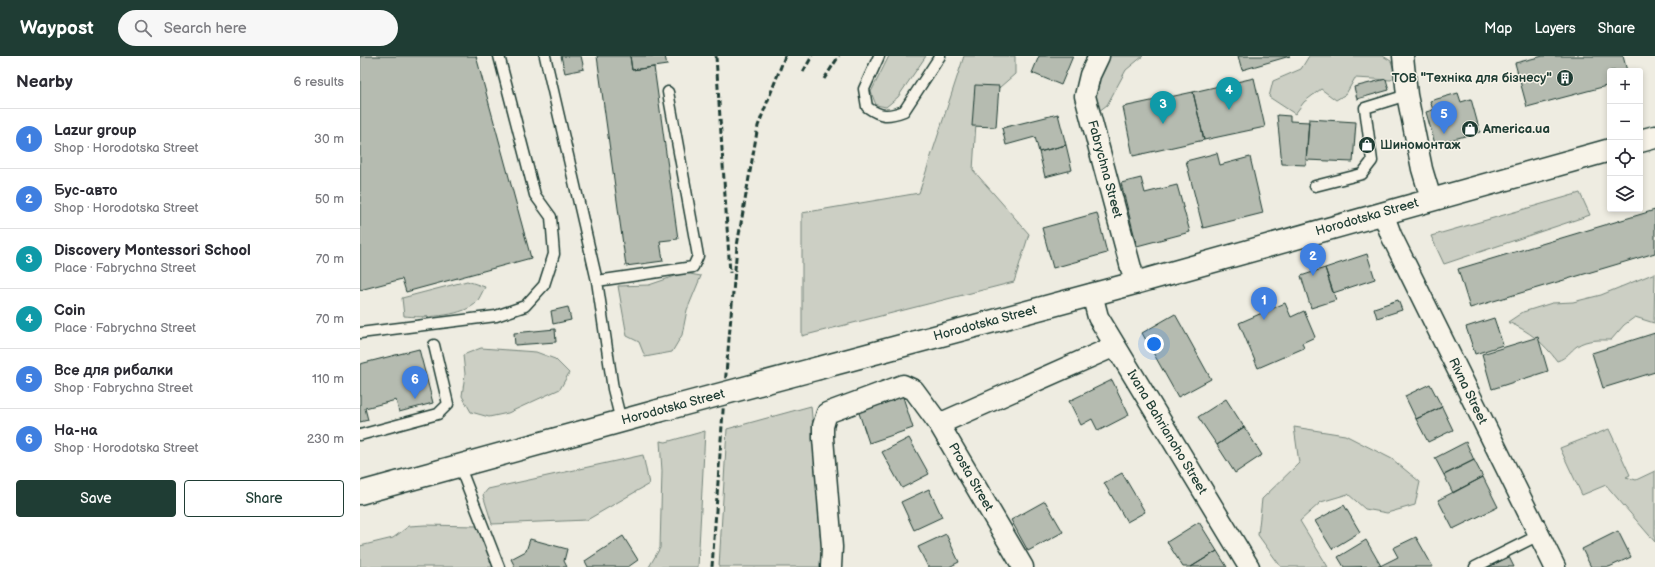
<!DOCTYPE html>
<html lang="en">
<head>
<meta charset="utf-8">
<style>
  :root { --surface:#fff; --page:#f7f7f7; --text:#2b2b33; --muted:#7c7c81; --line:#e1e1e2; --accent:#1f3d34 }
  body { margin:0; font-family:"Balsamiq Sans",sans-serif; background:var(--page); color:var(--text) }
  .controls { position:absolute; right:12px; top:12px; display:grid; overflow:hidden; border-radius:4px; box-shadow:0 2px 6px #0003 }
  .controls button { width:36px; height:36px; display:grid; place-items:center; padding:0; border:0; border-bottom:1px solid var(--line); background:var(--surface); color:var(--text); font:20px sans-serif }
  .you { position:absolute; left:794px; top:288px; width:14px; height:14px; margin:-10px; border:3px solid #fff; border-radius:50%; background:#1a73e8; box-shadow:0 0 0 6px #1a73e833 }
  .badge { display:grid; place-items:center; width:26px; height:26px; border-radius:50%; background:var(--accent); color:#fff; font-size:13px; font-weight:700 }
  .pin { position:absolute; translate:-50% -33px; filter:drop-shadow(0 1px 2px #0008) }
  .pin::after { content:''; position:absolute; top:21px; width:14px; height:12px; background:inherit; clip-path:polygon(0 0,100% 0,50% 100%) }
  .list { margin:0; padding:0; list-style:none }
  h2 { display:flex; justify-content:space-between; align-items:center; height:52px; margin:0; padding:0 16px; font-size:17px }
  h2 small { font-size:13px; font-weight:400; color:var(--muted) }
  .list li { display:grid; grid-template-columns:26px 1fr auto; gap:12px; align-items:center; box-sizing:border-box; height:60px; padding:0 16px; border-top:1px solid var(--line) }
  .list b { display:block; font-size:15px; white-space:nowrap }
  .list p { margin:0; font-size:13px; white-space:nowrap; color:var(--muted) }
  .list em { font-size:13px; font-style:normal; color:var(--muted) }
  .actions { display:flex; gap:8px; padding:12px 16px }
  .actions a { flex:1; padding:9px 0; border:1px solid var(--accent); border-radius:4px; text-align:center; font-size:14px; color:var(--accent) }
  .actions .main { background:var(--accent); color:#fff }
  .icon { flex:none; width:22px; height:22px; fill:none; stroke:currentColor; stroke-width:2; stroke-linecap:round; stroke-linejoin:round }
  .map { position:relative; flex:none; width:1295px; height:511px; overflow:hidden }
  header { display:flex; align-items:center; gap:24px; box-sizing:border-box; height:56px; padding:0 20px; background:var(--accent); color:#fff }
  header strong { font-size:19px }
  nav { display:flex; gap:22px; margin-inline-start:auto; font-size:14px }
  .search { width:280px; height:36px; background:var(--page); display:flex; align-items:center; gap:10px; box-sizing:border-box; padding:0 14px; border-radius:22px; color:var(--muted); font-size:15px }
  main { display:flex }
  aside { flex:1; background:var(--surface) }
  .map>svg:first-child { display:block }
  .green { fill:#cccfc4; stroke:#76867c }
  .building { fill:#b5bbb0; stroke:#1f3d34 }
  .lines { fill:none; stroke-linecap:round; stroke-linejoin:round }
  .service-casing { stroke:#1f3d34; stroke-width:13 }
  .minor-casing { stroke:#1f3d34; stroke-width:23 }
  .primary-casing { stroke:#1f3d34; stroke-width:25 }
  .service { stroke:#f7f3e8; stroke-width:10 }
  .minor { stroke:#f7f3e8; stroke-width:20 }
  .primary { stroke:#f7f3e8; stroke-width:22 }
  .rail { stroke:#1f3d34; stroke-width:3; stroke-dasharray:6 3; stroke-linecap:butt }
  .primary-bridge-casing { stroke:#1f3d34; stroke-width:25; stroke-linecap:butt }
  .primary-bridge { stroke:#f7f3e8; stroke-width:22 }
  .labels { text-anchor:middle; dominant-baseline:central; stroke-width:3; stroke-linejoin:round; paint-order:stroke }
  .poi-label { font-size:13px; font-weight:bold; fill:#1f3d34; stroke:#f7f3e8; text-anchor:start }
  .street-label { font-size:13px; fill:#1f3d34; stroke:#f7f3e8 }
</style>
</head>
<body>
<header>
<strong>Waypost</strong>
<div class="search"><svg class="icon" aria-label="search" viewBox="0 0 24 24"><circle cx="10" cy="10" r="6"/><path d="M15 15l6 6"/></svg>Search here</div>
<nav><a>Map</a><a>Layers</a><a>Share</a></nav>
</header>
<main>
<aside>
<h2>Nearby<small>6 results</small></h2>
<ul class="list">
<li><span class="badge" style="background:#3f7fe0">1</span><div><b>Lazur group</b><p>Shop · Horodotska Street</p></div><em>30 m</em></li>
<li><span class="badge" style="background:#3f7fe0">2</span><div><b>Бус-авто</b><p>Shop · Horodotska Street</p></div><em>50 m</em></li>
<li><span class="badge" style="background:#0f9aa8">3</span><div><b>Discovery Montessori School</b><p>Place · Fabrychna Street</p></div><em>70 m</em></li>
<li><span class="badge" style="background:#0f9aa8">4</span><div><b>Coin</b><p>Place · Fabrychna Street</p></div><em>70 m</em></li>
<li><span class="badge" style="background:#3f7fe0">5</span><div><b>Все для рибалки</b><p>Shop · Fabrychna Street</p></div><em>110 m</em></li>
<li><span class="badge" style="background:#3f7fe0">6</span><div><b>На-на</b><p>Shop · Horodotska Street</p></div><em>230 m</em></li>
</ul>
<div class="actions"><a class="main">Save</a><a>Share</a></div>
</aside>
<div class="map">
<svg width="1295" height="511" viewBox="0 0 1295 511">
  <rect width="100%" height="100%" fill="#eeece1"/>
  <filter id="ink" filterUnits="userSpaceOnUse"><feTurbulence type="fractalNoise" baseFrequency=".025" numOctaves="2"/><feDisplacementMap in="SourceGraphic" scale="8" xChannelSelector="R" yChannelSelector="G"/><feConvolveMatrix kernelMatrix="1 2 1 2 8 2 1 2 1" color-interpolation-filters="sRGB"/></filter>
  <g filter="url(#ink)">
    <path class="green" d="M529,0h37l-28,41 -12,10 -10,-2 -5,-13z
      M604,0h51v18l-38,33 -4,63 56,64 -15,48 -212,54v-123l117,-20z
      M740,0h43l-17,14 -19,35 -16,12z
      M949,0h74l8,5 5,15 -5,4 -36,-2 -9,16 -10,6 -15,-11 -17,13 -9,12 -26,-17 4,-16 28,-12z
      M1220,137l10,22 -146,49 -13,-28z
      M324,217l17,3 -14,34 -5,25 -10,17 -27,5 -6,-15 -12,-6 -9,-50 31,-1z
      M1295,217l-1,50 -19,-6 -11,8 -13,15c-11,0 -24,-1 -34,6 -7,5 -10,12 -20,15 -13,-18 -28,-30 -49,-39l15,-10 29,-9 21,-1 28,-7z
      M107,225l18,6c-3,5 -6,13 -10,17 -16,13 -52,14 -71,12l-2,-18z
      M121,292l55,4 19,7 14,14 -9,16 -52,24 -19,4 -18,-5 -9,-16 3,-22 -2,-19z
      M451,350l11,123 -1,38h-102l8,-138z
      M934,371l51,8 47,24 28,23 -5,23 -28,8 -22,-4 -17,-15 -27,8 -21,19 28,46h-47l-23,-32 4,-36 37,-36z
      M1249,373l21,46 -4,2 10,3 19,-9v71l-49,-57 -24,10 -22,-47z
      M345,375l-7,136h-49l11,-19 2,-77 -2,-30 6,1z
      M283,399l6,29 -62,36 -95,4 -9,-29 5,-6z
      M65,469l51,1 12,10 9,31h-137v-21l33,-8 16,-12z"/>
    <path class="building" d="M0,0h116l55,202 -125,34 -4,-13 -42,11z
      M201,0h20l3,13 -19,4z
      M237,0h33l2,14 22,-3 24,172 -18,2 3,20 -37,5z
      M270,0h35l2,9 -35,5z
      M679,0h34l-12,29 -29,-12z
      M878,0h52l-48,14z
      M1183,0h80l4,15h-17v14l-83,22 -12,-44z
      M894,22l11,49 -61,13 -11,-48z
      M1026,23l3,11 -32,9 -3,-12z
      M615,29l24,1 -3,41 -24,-1z
      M833,36l11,48 -71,16 -10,-49z
      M1098,37l3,9 10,-3 9,33 -45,12 -9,-32 7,-2 -3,-9z
      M698,58l8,31 -27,7 -4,-15 -29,8 -4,-17z
      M917,59l13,1v5l19,1 -3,43 -24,-1z
      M949,63l47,3 -3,40 -47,-2z
      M706,89l6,25 -27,7 -6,-25z
      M857,97l3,12 30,-8 13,56 -60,15 -17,-67z
      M781,122l4,15 32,-8 13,47 -53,14 -16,-63z
      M1295,154v43l-185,55 -12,-39z
      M737,157l10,40 -54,15 -11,-40z
      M1007,198l8,25 -42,14 -8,-25z
      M965,212l11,32 -25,8 -10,-32z
      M1038,244l4,10 -25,8 -3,-10z
      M925,247l6,14 13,-6 11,26 -13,6 2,5 -46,20 -19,-45z
      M208,251l3,13 -18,4 -2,-13z
      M815,258l36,65 -33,18 -36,-64z
      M1134,262l9,27 -28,9 -9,-27z
      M195,273l1,13 -41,3 -1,-12z
      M1295,277v39l-52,16 -11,-35z
      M1178,281l10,34 -56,18 -10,-35z
      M59,293l14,54 -34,9 -3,-12 -31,8 3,12 -8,2v-58z
      M752,324l17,35 -31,16 -6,-12 -11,6 -12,-24z
      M1070,328l12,23 -26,12 -11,-23z
      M542,338l11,34 -44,15 -11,-33z
      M866,343l18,28 -27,18 -19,-28z
      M1082,351l11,23 -25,12 -12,-23z
      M884,371l18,28 -27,18 -18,-28z
      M549,382l20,36 -27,14 -20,-36z
      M1106,386l8,18 -30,15 -9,-17z
      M1114,404l9,17 -30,16 -9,-18z
      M762,417l23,39 -18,10 -23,-39z
      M1123,421l15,30 -45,22 -15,-29z
      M569,433l13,28 -28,13 -13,-28z
      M685,445l18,31 -35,19 -17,-31z
      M984,449l16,27 -28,17 -17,-28z
      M839,466l18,29 -26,16h-8l-16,-25z
      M1258,475l13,26 -22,10h-18l-9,-18z
      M586,478l13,28 -10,5h-21l-10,-20z
      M263,480l15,24 -10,7h-40l-3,-6z
      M1056,481l17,30h-55l20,-10 -5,-9z
      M170,483l37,10 -3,12 3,6h-52l-4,-8 15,-8z
      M1006,484l15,26 -37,1 -6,-10z
      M857,495l10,16h-36z
      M1149,501l5,10h-26z"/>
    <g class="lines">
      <g class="service-casing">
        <path id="service" d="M185,0l52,225 16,108 8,32
          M519,0l-15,33 3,18c14,10 21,10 37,4l36,-55
          M955,130l47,-12 10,-13 -7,-53 42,-13
          M237,225l96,-14 5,-11 -30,-164
          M0,277l136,-17 29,-10 19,-21 10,-31 -3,-37 -16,-22 -36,-139
          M0,379l78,-21 10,-10 -14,-59
          M99,409l40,102
          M1115,511l64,-32"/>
      </g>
      <g class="minor-casing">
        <path id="minor" d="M739,0l-9,19 -5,21 50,187
          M1043,0l4,39 15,74 9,30
          M1023,157l8,22 164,332
          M732,238l6,23 151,250
          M579,368l176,-78
          M471,511l1,-20 -9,-109v-12l4,-13 76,-28 11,5 25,34 84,143"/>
      </g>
      <g class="primary-casing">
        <path id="primary" d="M1280,85l15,-4
          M459,312l316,-85 475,-133
          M0,437l298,-82"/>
      </g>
      <use href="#service" class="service"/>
      <use href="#minor" class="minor"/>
      <use href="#primary" class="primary"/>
      <path class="rail" d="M356,0l14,217
        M443,16l9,-16
        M464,23l15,-23
        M352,511l12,-170 13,-151 21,-120 27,-70"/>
      <g class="primary-bridge-casing">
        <path id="primary-bridge" d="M298,355l161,-43"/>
      </g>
      <use href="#primary-bridge" class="primary-bridge"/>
    </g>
  </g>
  <defs>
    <g id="building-disc" transform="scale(0.9)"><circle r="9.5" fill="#1f3d34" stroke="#f7f3e8"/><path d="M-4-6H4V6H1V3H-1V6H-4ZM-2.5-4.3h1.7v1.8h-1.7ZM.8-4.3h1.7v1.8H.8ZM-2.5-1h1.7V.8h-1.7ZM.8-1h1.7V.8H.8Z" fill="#fff"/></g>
    <g id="shop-disc" transform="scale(0.9)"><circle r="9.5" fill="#1f3d34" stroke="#f7f3e8"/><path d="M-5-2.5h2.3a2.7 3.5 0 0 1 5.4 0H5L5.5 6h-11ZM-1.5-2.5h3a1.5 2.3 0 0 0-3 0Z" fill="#fff"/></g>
  </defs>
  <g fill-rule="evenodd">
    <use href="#building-disc" x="1205" y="22"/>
    <use href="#shop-disc" x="1110" y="73"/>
    <use href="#shop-disc" x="1007" y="89"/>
  </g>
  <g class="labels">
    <g class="poi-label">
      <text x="1192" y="22" text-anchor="end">ТОВ "Техніка для бізнесу"</text>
      <text x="1123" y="73">America.ua</text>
      <text x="1020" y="89">Шиномонтаж</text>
    </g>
    <g class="street-label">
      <text transform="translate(745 113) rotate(75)">Fabrychna Street</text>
      <text transform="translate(1007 161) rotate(-16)">Horodotska Street</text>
      <text transform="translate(625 267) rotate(-15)">Horodotska Street</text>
      <text transform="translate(1108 335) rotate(64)">Rivna Street</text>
      <text transform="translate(313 351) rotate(-15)">Horodotska Street</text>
      <text transform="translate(807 376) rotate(59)">Ivana Bahrianoho Street</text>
      <text transform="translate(611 421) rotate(60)">Prosta Street</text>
    </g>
  </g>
</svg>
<div class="controls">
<button>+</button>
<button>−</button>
<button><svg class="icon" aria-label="locate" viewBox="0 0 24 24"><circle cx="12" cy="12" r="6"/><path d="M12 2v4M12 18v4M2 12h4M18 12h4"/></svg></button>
<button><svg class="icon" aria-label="layers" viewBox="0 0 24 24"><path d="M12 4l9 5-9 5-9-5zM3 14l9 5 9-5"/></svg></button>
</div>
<div class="you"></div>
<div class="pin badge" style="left:904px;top:264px;background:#3f7fe0">1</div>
<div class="pin badge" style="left:953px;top:220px;background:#3f7fe0">2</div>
<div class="pin badge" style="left:803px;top:68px;background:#0f9aa8">3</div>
<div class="pin badge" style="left:869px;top:54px;background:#0f9aa8">4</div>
<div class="pin badge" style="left:1084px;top:78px;background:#3f7fe0">5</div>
<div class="pin badge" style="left:55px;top:343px;background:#3f7fe0">6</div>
</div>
</main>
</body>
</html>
